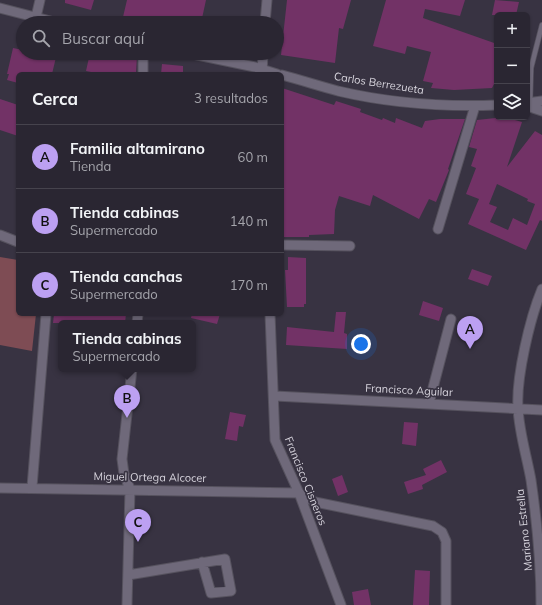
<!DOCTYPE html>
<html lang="es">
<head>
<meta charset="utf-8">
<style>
  :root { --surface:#2a2632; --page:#322e3a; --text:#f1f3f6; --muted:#a5a5ac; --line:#46434d; --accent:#bca0f2 }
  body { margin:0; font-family:Mulish,sans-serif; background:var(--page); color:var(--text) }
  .controls { position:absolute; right:12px; top:12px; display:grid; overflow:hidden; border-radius:6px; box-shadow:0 1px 3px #0004 }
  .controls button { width:36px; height:36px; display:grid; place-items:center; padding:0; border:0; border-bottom:1px solid var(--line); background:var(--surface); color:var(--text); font:20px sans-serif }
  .you { position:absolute; left:361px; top:344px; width:14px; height:14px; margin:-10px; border:3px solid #fff; border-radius:50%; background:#1a73e8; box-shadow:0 0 0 6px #1a73e833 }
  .badge { display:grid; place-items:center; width:26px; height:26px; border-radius:50%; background:var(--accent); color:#111; font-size:13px; font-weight:700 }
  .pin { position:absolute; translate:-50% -33px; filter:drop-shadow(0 1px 2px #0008) }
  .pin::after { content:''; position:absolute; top:21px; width:14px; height:12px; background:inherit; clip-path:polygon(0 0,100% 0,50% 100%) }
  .popup { position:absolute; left:58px; top:320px; width:138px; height:52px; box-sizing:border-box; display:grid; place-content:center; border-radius:6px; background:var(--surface); filter:drop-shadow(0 1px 3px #0005); font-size:13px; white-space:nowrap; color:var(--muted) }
  .popup b { font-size:15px; color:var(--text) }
  .popup::after { content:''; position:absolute; left:50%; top:100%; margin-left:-8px; border:8px solid transparent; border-top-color:var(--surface) }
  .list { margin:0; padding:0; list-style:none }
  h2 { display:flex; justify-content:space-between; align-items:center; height:52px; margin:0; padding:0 16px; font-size:17px }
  h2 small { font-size:13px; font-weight:400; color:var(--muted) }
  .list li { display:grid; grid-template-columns:26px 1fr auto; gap:12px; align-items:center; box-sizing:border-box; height:64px; padding:0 16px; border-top:1px solid var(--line) }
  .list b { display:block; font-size:15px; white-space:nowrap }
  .list p { margin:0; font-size:13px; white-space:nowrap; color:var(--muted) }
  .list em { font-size:13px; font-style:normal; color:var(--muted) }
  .icon { flex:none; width:22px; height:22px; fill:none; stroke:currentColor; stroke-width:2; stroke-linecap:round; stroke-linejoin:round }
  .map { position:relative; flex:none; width:542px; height:605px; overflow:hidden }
  .search { position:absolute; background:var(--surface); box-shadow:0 1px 3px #0004; left:16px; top:16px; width:268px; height:44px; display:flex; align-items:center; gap:10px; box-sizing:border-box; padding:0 14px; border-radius:22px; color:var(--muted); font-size:15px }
  .panel { position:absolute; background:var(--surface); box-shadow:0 1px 3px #0004; left:16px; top:72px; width:268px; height:244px; border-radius:6px }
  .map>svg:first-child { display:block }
  .green { fill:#7e4c54 }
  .building { fill:#723266; fill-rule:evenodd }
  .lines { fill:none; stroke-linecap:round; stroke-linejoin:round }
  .lane-casing { stroke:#56525e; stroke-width:6 }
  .street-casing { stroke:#56525e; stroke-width:11 }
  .lane { stroke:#6f697a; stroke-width:4.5 }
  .street { stroke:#6f697a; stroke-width:9 }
  .labels { text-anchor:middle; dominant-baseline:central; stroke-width:3.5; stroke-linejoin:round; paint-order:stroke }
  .street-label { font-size:11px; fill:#d7d4dd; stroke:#383342 }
</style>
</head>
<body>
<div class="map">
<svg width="542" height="605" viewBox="0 0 542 605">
  <rect width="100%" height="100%" fill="#383342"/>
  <path class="green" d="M0,257l18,3v54h18l-4,37 -32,-6z"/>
  <path class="building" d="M65,0h29l-3,10 -26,-7z
    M127,0h79l-5,23h-56l-22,-6z
    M287,0h64l-8,29 -4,-1 -4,35 -54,-8z
    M386,0h79l-5,16 -35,-7 -2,9 74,26v34l-5,10 -38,2 -23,-2 2,-5 -10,-2 8,-29 -24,-6 -2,8 -32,-8z
    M495,0l24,2 -3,13h-24z
    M13,48l10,2v3h34l-5,21h-34v9l-11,-3 2,-6h-2z
    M90,53h28l19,3 -1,18h-46l1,-2 -5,-1z
    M162,64l21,2v8h-22z
    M282,88l52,17 2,-4 25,8 -1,3 22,8 1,-2 12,5 1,-5 26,10 3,-7 15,-2h25l-17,50 1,1 -13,32 -7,-3 -10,20 -46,-24 -3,11 -31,-10 -4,14 -1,24 -25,1v2h-27z
    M0,99l18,6v31l-18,-6z
    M505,117l17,5 -15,45 28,-36 7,4v86l-2,-1 -14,30 -58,-26 11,-25 -13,-5 10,-26 -5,-2 6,-17 -8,-2 8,-27zM497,184l31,15 -1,2 8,3 -8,21 -14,-7 -5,12 -18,-8 7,-15 -8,-3z
    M288,257l18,1v46h-2v3h-17l-2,-37h3z
    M472,269l20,7 -4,10 -20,-7z
    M423,301l20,7 -4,13 -20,-6z
    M336,312h10l-2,21 3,1v15l-61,-4 1,-18 47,5z
    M54,314h72l-1,9h-72z
    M192,314h28l-3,10 -26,-6z
    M230,412l16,3 -3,12 -4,-1 -2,15 -12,-2z
    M404,422l14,1 -2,23 -14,-2z
    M441,460l6,12 -25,13 1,4 -15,5 -4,-12 22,-7 -3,-6z
    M342,475l6,17 -10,4 -6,-17z
    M415,570l15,1 -1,34h-16z
    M368,589l3,16h-17l-2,-13z"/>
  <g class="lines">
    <g class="lane-casing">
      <path id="lane" d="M530,102l1,-34 11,-43"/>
    </g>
    <g class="street-casing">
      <path id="street" d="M0,8l58,15
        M36,17l4,-17
        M265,23l2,-23
        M143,53v21
        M188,53l67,14 22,7
        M262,74l1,-21
        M282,75c19,5 37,11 56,16 51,12 107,16 159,14
        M527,103l15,-2
        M527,106l15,5
        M438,229l37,-123
        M0,235l18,7
        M282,245l68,1
        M270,314l5,126 24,53 42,112
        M137,323l1,-9
        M275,396l267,14
        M429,403l22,-84
        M32,487l14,-173
        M0,488l299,5 16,9 118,24 9,6 4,9v64
        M128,575l97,-16 6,32 -20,2 -9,-31
        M127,605l3,-116 -6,-15 -2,-15 10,-90
        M541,605c0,-42 -4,-83 -10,-125 -4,-23 -12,-48 -13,-72 -2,-31 12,-90 24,-119"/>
    </g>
    <use href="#lane" class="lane"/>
    <use href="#street" class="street"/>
  </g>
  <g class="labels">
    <g class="street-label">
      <text transform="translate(379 83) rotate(9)">Carlos Berrezueta</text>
      <text transform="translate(409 390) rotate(3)">Francisco Aguilar</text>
      <text transform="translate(150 477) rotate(1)">Miguel Ortega Alcocer</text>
      <text transform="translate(306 481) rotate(68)">Francisco Cisneros</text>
      <text transform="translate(524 530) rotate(-96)">Mariano Estrella</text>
    </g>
  </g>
</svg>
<div class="controls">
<button>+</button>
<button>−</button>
<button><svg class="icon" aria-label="layers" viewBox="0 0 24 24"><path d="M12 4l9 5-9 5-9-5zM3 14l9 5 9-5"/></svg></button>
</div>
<div class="you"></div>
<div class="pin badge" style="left:470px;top:349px">A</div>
<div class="pin badge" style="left:127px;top:418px">B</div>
<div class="popup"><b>Tienda cabinas</b>Supermercado</div>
<div class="pin badge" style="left:138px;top:542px">C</div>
<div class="search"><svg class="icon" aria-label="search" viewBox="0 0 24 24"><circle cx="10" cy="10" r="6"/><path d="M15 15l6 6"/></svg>Buscar aquí</div>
<section class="panel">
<h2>Cerca<small>3 resultados</small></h2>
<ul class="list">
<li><span class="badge">A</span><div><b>Familia altamirano</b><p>Tienda</p></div><em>60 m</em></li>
<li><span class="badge">B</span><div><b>Tienda cabinas</b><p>Supermercado</p></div><em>140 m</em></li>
<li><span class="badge">C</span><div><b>Tienda canchas</b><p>Supermercado</p></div><em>170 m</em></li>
</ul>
</section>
</div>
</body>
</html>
